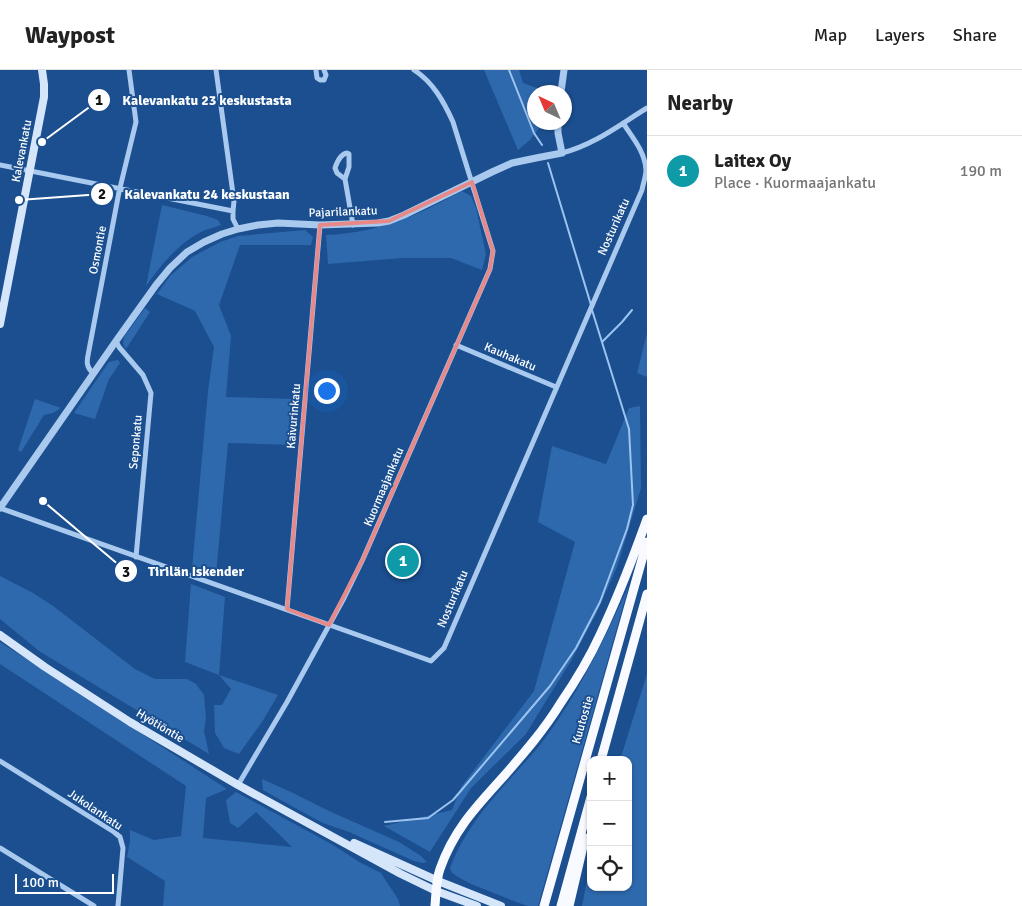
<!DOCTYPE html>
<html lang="en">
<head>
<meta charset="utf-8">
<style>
  :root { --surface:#fff; --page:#f2f2f2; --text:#222; --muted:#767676; --line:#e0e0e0; --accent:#111827 }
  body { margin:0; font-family:Signika,sans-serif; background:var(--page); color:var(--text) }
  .controls { position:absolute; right:15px; bottom:15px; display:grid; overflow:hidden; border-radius:10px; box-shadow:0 1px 4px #0004 }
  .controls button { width:45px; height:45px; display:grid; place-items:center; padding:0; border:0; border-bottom:1px solid var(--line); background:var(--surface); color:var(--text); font:25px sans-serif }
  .compass { position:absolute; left:527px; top:15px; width:45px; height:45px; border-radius:50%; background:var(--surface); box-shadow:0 1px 4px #0004; rotate:316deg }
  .scale { position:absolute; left:15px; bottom:12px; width:99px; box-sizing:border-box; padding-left:5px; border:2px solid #fff; border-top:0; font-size:14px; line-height:18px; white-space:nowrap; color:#fff; -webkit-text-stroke:4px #1b4f8f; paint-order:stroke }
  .you { position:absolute; left:326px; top:320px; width:18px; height:18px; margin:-12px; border:4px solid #fff; border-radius:50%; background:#1a73e8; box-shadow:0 0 0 8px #1a73e833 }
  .badge { display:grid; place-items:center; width:32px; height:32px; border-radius:50%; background:var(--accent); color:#fff; font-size:16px; font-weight:700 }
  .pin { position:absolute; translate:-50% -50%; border:2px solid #fff; box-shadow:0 1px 5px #0006 }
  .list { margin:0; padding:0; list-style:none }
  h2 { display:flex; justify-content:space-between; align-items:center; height:65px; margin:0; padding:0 20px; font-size:21px }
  h2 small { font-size:16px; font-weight:400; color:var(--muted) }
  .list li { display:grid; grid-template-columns:32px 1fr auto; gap:15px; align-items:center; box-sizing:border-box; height:70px; padding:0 20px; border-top:1px solid var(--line) }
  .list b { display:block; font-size:19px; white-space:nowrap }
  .list p { margin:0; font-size:16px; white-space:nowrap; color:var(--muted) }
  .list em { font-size:16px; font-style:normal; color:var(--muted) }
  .icon { flex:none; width:28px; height:28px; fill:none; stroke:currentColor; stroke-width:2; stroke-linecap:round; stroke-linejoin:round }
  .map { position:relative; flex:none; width:647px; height:836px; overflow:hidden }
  header { display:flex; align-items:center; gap:30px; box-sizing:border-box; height:70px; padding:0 25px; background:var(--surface); border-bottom:1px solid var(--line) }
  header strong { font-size:24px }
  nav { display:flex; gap:28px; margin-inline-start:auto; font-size:18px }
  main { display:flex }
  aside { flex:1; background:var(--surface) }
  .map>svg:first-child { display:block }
  .green { fill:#2e69ad }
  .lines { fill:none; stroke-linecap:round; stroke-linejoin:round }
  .stream { stroke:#9cc4f0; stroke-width:2 }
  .minor { stroke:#a9c9ee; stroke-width:5 }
  .tertiary { stroke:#a9c9ee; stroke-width:7 }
  .secondary { stroke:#d6e6fa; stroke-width:8 }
  .trunk { stroke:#f8faff; stroke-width:9 }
  .marked { fill:none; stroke:#e88989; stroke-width:4; stroke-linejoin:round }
  .labels { text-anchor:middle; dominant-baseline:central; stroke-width:4; stroke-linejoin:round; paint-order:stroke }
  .street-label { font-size:12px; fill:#fff; stroke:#1b4f8f }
  .leader { fill:none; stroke:#fff; stroke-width:2 }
  .callout-dot { fill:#fff; stroke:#1b4f8f; stroke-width:2 }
  .mark-label { font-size:15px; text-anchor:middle; font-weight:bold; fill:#111 }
  .callout-label { font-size:14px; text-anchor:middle; font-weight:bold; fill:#fff; stroke:#1b4f8f; stroke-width:4; stroke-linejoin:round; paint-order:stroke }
</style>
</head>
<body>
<header>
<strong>Waypost</strong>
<nav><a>Map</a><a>Layers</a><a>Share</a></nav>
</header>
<main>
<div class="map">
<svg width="647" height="836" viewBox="0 0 647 836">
  <rect width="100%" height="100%" fill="#1b4f8f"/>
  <path class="green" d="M484,0h35l4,13 25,9h-14v30l9,1 -13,17 -12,10z
    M462,121l9,5 5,12 10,46 -4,16 -31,-12h-48l-75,6 -2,-29c28,-1 55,-7 80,-17 20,-7 38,-18 56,-27z
    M162,135l45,11 11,4 3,5c-7,3 -16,4 -22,8 -22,12 -39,33 -53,53z
    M305,160l8,7 -2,8h-71l-21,60 12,31 -5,61 71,2 -4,46 -65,-2 -12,132 -24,-6 16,-178 6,-44 -19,-36 -38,-17 13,-18 22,-19 28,-15 18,-6z
    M145,238l5,4 -24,37 -3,-5 1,-7z
    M647,263v44l-10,-4z
    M118,290l2,3 -11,16 -14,40 -21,-6 30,-44 5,-7z
    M35,329l26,9 -8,5 -9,2 -23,37 -3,-2z
    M640,336l1,82 -24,79 -21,47 -25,47 -25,40 -20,33 -55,54 -41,64 -46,-26 68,-16 9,-23 73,-96 41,-149 -37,-20 14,-76 54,18 23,-56z
    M0,506l33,17 20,13 82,63 20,10h32l9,5 8,11 2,23 -2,13 5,23 -170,-103 -39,-32z
    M191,514l34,13 -6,78 59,20 -16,27 -23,32 -15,-6 -9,-15 -1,-28h8l9,-16 -12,-14 -34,-13z
    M629,515l-91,321h-10l-9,-3 -48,-19 -13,-7 -6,-4 -2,-5c15,-39 40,-67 67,-97 8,-9 16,-17 23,-26 37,-48 64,-105 89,-160z
    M0,572l227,147 -21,9 -3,40 89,9 -36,-35 -18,16 -8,-5 -4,-23 10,-8 97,53 28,18 20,10 17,26 2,7h-237l2,-25 -38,-24 3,-16v-11l24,10 27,-4 5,-50 -186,-122z
    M647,604v232h-65l9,-46v27h37v-127h-8z
    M262,709l29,13 38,19 70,31 22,14 6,6 -4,1 -9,-2 -65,-29 -26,-9 -26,-14 -34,-19z"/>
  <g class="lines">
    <path class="stream" d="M509,0l25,63 8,12
      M548,93l43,142
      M602,272l20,-20 10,-12
      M385,752l43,-4 25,-18 97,-114 26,-38 24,-46 27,-73 6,-24 -4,-76 -37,-119"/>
    <path class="minor" d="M216,0l18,131 -1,10
      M316,0l1,8 3,2h4l2,-5 -2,-5
      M562,83c32,-8 57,-28 85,-45
      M0,95l233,46v8l5,10
      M345,109l-8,-6 -2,-5c2,-6 5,-14 12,-15l2,1v13l-4,12 8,46
      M116,271l3,6 24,28 8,18 -15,164
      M456,275l100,42
      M93,303c-8,-7 -6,-13 -4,-23l30,-158 17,-70 -7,-52
      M0,438l431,153 13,-13 198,-458c1,-6 4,-14 4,-20 -1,-18 -13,-32 -23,-47
      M287,539l33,-384
      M0,691l114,71 6,5 3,11 -5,58
      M238,715l49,-83 57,-104 19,-39 127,-290 3,-18 -40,-129c-9,-20 -20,-40 -39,-52
      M0,778l94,58"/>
    <path class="tertiary" d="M561,22l3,-22
      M0,438l116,-167 40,-56 14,-17 17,-16 17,-10 18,-8 16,-5 20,-4 20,-2 42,2 58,-2 11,-2 15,-6 88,-43 20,-9 24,-5 26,-5 -4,-20v-11"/>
    <path class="secondary" d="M0,254l44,-227v-13l-2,-14
      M0,565l45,32 85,55 108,63 163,89 35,17 41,15
      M354,773l84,38 63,25"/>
    <path class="trunk" d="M601,690l46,-166
      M435,836c1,-12 1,-26 5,-37 14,-40 37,-63 64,-93 20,-23 40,-46 56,-72 15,-22 29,-45 40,-69 18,-38 33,-77 47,-116
      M544,836l103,-364
      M561,836l30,-109
      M569,836l16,-68"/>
  </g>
  <path class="marked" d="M472,112l21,69 -3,18 -127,290 -34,66 -42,-16 33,-384 69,-4z"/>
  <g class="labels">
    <g class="street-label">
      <text transform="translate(22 81) rotate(-79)">Kalevankatu</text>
      <text transform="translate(343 142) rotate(-2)">Pajarilankatu</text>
      <text transform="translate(614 157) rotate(-66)">Nosturikatu</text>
      <text transform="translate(98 180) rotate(-79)">Osmontie</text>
      <text transform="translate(510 287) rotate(23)">Kauhakatu</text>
      <text transform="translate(294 346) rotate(-85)">Kaivurinkatu</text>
      <text transform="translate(136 372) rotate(-85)">Seponkatu</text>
      <text transform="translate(384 417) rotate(-67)">Kuormaajankatu</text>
      <text transform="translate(453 529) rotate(-67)">Nosturikatu</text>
      <text transform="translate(583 650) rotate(-74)">Kuutostie</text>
      <text transform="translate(160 656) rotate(31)">Hyötiöntie</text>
      <text transform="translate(95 740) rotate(34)">Jukolankatu</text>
    </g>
  </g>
  <path class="leader" d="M42 72L99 30M19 130L102 124M43 431L126 501"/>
  <g class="callout-dot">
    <circle cx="42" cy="72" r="5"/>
    <circle cx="19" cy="130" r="5"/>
    <circle cx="43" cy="431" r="5"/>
    <circle cx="99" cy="30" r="12"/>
    <circle cx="102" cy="124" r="12"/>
    <circle cx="126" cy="501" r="12"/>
  </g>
  <g class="mark-label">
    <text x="99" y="35">1</text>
    <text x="102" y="129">2</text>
    <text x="126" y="507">3</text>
  </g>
  <g class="callout-label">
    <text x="207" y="35">Kalevankatu 23 keskustasta</text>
    <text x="207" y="129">Kalevankatu 24 keskustaan</text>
    <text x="196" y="506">Tirilän Iskender</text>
  </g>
</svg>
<div class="controls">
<button>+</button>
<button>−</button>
<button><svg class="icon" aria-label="locate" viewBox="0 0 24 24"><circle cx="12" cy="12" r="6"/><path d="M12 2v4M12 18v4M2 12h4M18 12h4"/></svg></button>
</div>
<svg class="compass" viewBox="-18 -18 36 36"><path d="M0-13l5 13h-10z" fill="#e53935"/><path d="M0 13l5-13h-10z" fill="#767676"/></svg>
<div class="scale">100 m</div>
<div class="you"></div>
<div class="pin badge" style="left:403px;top:491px;background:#0f9aa8">1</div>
</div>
<aside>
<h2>Nearby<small></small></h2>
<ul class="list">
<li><span class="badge" style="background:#0f9aa8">1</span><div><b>Laitex Oy</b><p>Place · Kuormaajankatu</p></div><em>190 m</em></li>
</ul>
</aside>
</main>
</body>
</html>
